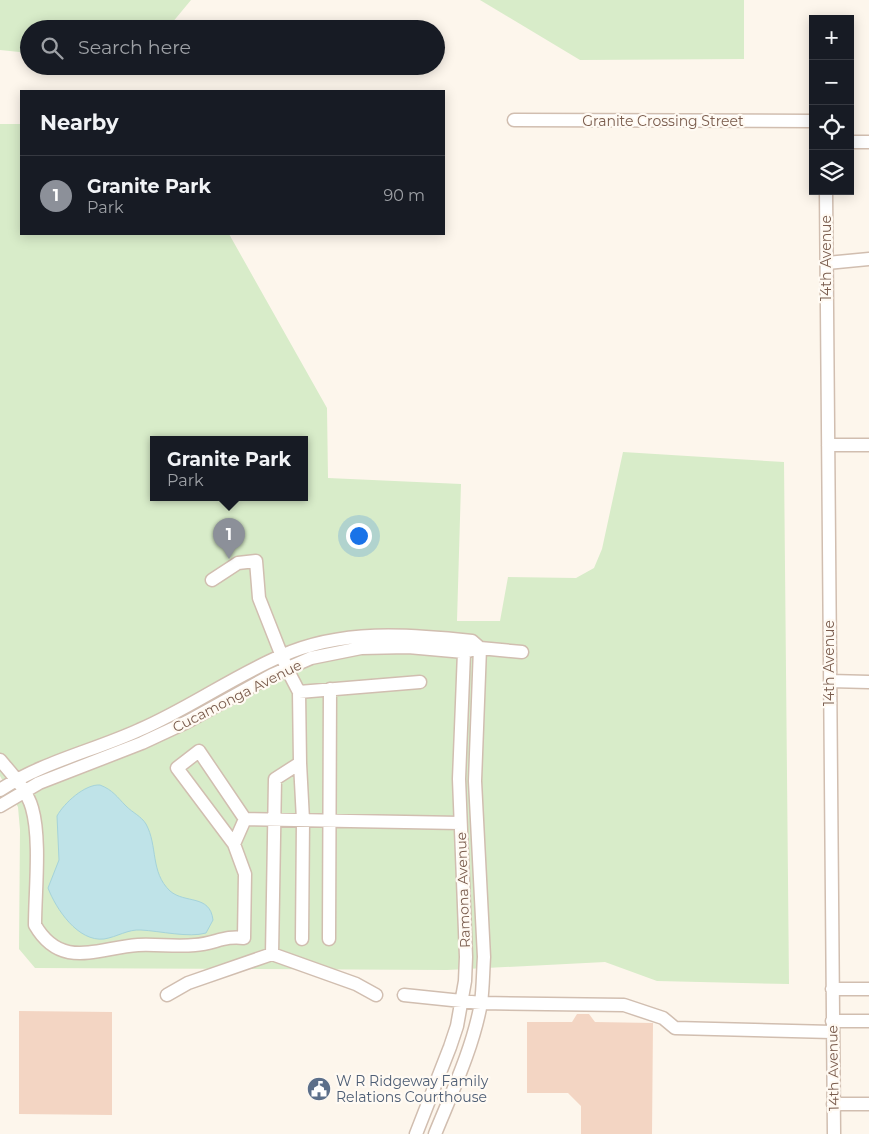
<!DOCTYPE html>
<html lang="en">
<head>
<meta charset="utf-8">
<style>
  :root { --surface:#171b24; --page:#242831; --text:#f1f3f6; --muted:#9ea1a6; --line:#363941; --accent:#8c9099 }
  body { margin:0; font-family:Montserrat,sans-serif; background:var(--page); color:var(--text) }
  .controls { position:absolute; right:15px; top:15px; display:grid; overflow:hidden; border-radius:0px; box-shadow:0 2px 12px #0003 }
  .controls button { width:45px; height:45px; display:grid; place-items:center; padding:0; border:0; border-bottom:1px solid var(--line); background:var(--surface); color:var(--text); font:25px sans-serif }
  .you { position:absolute; left:358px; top:535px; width:18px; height:18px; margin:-12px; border:4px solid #fff; border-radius:50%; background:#1a73e8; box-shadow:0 0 0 8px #1a73e833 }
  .badge { display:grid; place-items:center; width:32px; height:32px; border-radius:50%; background:var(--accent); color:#fff; font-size:16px; font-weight:700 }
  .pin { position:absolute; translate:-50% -41px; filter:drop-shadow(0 1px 2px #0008) }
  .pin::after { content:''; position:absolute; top:26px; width:18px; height:15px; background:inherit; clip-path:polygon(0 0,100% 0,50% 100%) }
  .popup { position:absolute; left:150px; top:436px; width:158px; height:65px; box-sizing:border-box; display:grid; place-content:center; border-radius:0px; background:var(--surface); filter:drop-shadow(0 1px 4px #0005); font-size:16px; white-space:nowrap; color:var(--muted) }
  .popup b { font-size:19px; color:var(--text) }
  .popup::after { content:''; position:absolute; left:50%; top:100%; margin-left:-10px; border:10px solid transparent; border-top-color:var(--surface) }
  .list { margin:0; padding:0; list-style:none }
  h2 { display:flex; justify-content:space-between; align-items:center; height:65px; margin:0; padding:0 20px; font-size:21px }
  h2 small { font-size:16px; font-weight:400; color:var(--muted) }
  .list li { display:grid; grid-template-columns:32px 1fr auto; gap:15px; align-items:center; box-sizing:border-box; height:80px; padding:0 20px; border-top:1px solid var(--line) }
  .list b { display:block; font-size:19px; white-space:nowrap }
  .list p { margin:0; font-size:16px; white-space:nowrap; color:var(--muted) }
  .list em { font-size:16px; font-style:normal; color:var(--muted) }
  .icon { flex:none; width:28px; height:28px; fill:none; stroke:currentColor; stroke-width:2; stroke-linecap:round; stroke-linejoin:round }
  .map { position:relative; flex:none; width:869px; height:1134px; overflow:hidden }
  .search { position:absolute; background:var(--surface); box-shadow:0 2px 12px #0003; left:20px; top:20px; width:425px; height:55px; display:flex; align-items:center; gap:12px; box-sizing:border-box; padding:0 18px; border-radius:28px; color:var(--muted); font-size:19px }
  .panel { position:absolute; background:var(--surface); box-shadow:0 2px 12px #0003; left:20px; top:90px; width:425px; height:145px; border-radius:0px }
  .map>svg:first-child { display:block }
  .green { fill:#d8ecc9; fill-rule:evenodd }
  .water { fill:#bfe3e8; stroke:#a5d3da }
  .building { fill:#f3d5c3 }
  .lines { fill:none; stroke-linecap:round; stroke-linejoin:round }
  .minor-casing { stroke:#d1beb0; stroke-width:15 }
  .minor { stroke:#fff; stroke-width:12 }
  .labels { text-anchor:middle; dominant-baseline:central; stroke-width:4.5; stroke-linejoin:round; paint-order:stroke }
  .street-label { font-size:14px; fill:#7a5c4d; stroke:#fffaf3 }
  .service-label { font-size:14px; fill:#4e5e75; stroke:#fffaf3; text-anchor:start }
</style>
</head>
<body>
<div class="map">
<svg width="869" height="1134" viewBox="0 0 869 1134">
  <rect width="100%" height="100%" fill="#fdf6ec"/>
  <path class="green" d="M0,0h191l-24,29h-138v24l-29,-3z
    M480,0h264v59l-164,1z
    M0,124h21v110h208l98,174 1,70 133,6 -4,137h43l8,-44 68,1 18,-10 8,-19 21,-97 161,10 5,522 -132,-3 -52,-19 -158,8 -412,-2 -16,-19 1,-119 -2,-23 -18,-31zM154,440h150v58h-150z"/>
  <path class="water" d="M100,785c13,5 17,12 26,21 7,7 15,10 20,18 12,22 4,48 24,67 15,13 40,3 43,29l-7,13c-17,5 -46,-2 -65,-3 -13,-1 -24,7 -37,9 -26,3 -48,-30 -56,-51l11,-28 -2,-44c7,-13 28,-32 43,-31z"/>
  <path class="building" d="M19,1011l93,1v103l-93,-1z
    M577,1014h12l6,8 58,1 -1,111h-71v-28l-13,-13h-41v-71h45z"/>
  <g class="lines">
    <g class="minor-casing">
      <path id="minor" d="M514,120l299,1
        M850,142h19
        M826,191l8,943
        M827,263l42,-4
        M828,445h41
        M830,681l39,1
        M299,692l121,-10
        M0,760c12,14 27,30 32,48 9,31 3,84 3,117 26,45 62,23 103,20 19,-1 38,2 57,0 19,-1 30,-10 49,-7l1,-64 -11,-30 -57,-76 22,-17 46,68 215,4
        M300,763l3,57 -1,119
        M0,790c42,-28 93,-39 139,-60 49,-21 93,-53 142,-74 60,-27 127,-22 191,-15l8,7
        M0,806l39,-23 103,-40 45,-21 85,-47 39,-17 50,-10 47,-1 56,5 16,-4 42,4
        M234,844l11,-25
        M329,939l1,-250
        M272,954l84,30 20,11
        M832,989h37
        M167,995l21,-12 84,-29 3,-175 25,-16 -1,-71 -12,-23 -28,-71 -3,-37 -18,2 -26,17
        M404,995l77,8 143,2 39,13 12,10 157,4
        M832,1021h37
        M833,1104h36
        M416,1134l34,-87 7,-21 8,-45 1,-24 -7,-178 5,-127 4,-6
        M435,1134c17,-42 38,-86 46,-131 2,-15 2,-31 3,-46l-9,-176 5,-133"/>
    </g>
    <use href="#minor" class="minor"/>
  </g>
  <defs>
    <g id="civic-disc" transform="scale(1.25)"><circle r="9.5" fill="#5c6f8a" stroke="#fffaf3"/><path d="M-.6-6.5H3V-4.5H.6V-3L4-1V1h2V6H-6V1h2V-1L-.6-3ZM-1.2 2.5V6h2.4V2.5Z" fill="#fff"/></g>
  </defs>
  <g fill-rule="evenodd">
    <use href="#civic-disc" x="319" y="1089"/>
  </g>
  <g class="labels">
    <g class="street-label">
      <text x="663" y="121">Granite Crossing Street</text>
      <text transform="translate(826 258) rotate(-90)">14th Avenue</text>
      <text transform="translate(829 663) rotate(-90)">14th Avenue</text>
      <text transform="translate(237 696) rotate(-27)">Cucamonga Avenue</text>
      <text transform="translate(463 890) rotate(-92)">Ramona Avenue</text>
      <text transform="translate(833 1068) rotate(-91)">14th Avenue</text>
    </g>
    <g class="service-label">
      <text x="336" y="1081">W R Ridgeway Family<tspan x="336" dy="16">Relations Courthouse</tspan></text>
    </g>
  </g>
</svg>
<div class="controls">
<button>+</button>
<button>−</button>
<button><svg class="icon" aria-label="locate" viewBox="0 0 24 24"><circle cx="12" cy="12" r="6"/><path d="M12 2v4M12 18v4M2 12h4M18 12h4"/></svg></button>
<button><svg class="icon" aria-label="layers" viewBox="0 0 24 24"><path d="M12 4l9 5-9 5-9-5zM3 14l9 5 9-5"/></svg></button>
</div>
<div class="you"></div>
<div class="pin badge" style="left:229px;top:559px">1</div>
<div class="popup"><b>Granite Park</b>Park</div>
<div class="search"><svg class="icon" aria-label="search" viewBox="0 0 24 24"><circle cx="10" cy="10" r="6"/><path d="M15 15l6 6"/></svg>Search here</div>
<section class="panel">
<h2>Nearby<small></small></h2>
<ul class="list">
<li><span class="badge">1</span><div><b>Granite Park</b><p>Park</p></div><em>90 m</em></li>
</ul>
</section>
</div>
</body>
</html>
